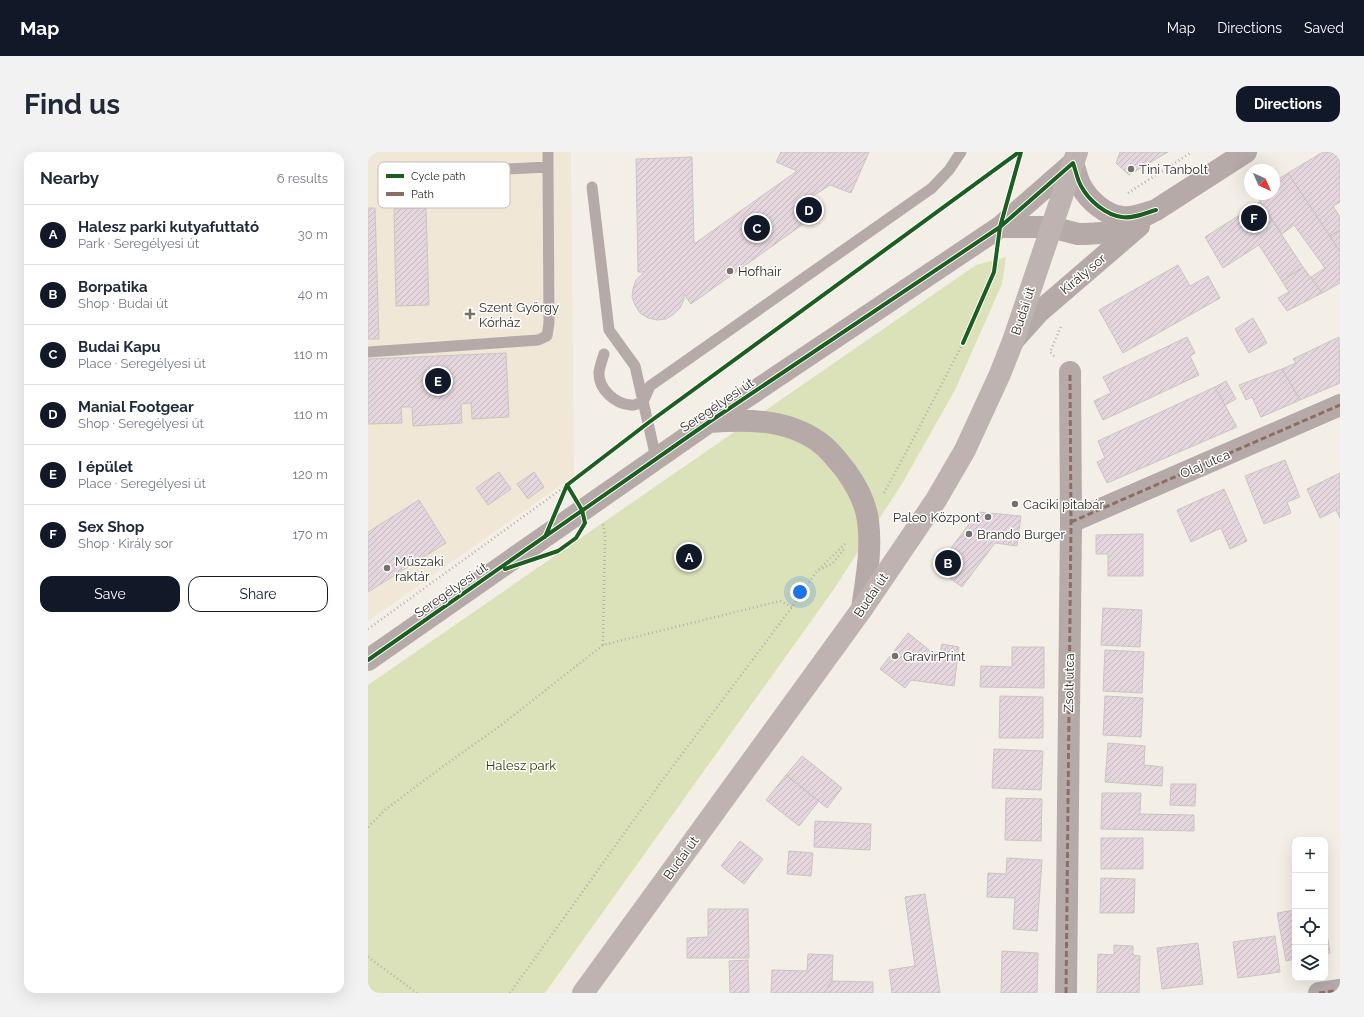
<!DOCTYPE html>
<html lang="en">
<head>
<meta charset="utf-8">
<style>
  :root { --surface:#fff; --page:#f2f2f3; --text:#1f2937; --muted:#747a83; --line:#e0e1e3; --accent:#111827 }
  body { margin:0; font-family:Raleway,sans-serif; background:var(--page); color:var(--text) }
  .controls { position:absolute; right:12px; bottom:12px; display:grid; overflow:hidden; border-radius:8px; box-shadow:0 4px 16px #0002 }
  .controls button { width:36px; height:36px; display:grid; place-items:center; padding:0; border:0; border-bottom:1px solid var(--line); background:var(--surface); color:var(--text); font:20px sans-serif }
  .compass { position:absolute; left:876px; top:12px; width:36px; height:36px; border-radius:50%; background:var(--surface); box-shadow:0 4px 16px #0002; rotate:135deg }
  .you { position:absolute; left:432px; top:440px; width:14px; height:14px; margin:-10px; border:3px solid #fff; border-radius:50%; background:#1a73e8; box-shadow:0 0 0 6px #1a73e833 }
  .badge { display:grid; place-items:center; width:26px; height:26px; border-radius:50%; background:var(--accent); color:#fff; font-size:13px; font-weight:700 }
  .pin { position:absolute; translate:-50% -50%; border:2px solid #fff; box-shadow:0 1px 4px #0006 }
  .list { margin:0; padding:0; list-style:none }
  h2 { display:flex; justify-content:space-between; align-items:center; height:52px; margin:0; padding:0 16px; font-size:17px }
  h2 small { font-size:13px; font-weight:400; color:var(--muted) }
  .list li { display:grid; grid-template-columns:26px 1fr auto; gap:12px; align-items:center; box-sizing:border-box; height:60px; padding:0 16px; border-top:1px solid var(--line) }
  .list b { display:block; font-size:15px; white-space:nowrap }
  .list p { margin:0; font-size:13px; white-space:nowrap; color:var(--muted) }
  .list em { font-size:13px; font-style:normal; color:var(--muted) }
  .actions { display:flex; gap:8px; padding:12px 16px }
  .actions a { flex:1; padding:9px 0; border:1px solid var(--accent); border-radius:12px; text-align:center; font-size:14px; color:var(--accent) }
  .actions .main { background:var(--accent); color:#fff }
  .icon { flex:none; width:22px; height:22px; fill:none; stroke:currentColor; stroke-width:2; stroke-linecap:round; stroke-linejoin:round }
  .map { position:relative; flex:none; width:972px; height:841px; overflow:hidden; border-radius:12px }
  header { display:flex; align-items:center; gap:24px; box-sizing:border-box; height:56px; padding:0 20px; background:var(--accent); color:#fff }
  header strong { font-size:19px }
  nav { display:flex; gap:22px; margin-inline-start:auto; font-size:14px }
  .intro { display:flex; align-items:center; justify-content:space-between; box-sizing:border-box; height:96px; padding:0 24px }
  h1 { margin:0; font-size:28px }
  .button { padding:10px 18px; border-radius:12px; background:var(--accent); color:#fff; font-size:14px; font-weight:700 }
  main { display:flex; gap:24px; padding:0 24px }
  aside { flex:1; background:var(--surface); border-radius:12px; box-shadow:0 4px 16px #0002 }
  .map>svg:first-child { display:block }
  .built { fill:#f0e7d6 }
  .park { fill:#dbe1b9 }
  .building { fill:url(#building-hatch); stroke:#c9c5c2 }
  .lines { fill:none; stroke-linecap:round; stroke-linejoin:round }
  .path { stroke:#b8b0ad; stroke-width:2.5; stroke-dasharray:1 3; stroke-linecap:butt }
  .lane { stroke:#b6aaa9; stroke-width:11 }
  .street { stroke:#b6aaa9; stroke-width:22 }
  .secondary { stroke:#beb3b0; stroke-width:22 }
  .quiet { stroke:#8d6e63; stroke-width:3; stroke-dasharray:6 3; stroke-linecap:butt }
  .cycleway-casing { stroke:#fff; stroke-width:6 }
  .cycleway { stroke:#1b5e20; stroke-width:4 }
  .poi-dot { fill:#757069; stroke:#fff; stroke-width:1.5 }
  .labels { text-anchor:middle; dominant-baseline:central; stroke-width:3; stroke-linejoin:round; paint-order:stroke }
  .poi-label { font-size:13px; fill:#302c26; stroke:#fff; text-anchor:start }
  .street-label { font-size:13px; fill:#302c26; stroke:#fff }
  .park-label { font-size:13px; fill:#343d00; stroke:#fff }
  .key { fill:#fff; stroke:#c1c0be; stroke-width:1 }
  .key-label { font-size:11px; fill:#302c26 }
</style>
</head>
<body>
<header>
<strong>Map</strong>
<nav><a>Map</a><a>Directions</a><a>Saved</a></nav>
</header>
<div class="intro"><h1>Find us</h1><a class="button">Directions</a></div>
<main>
<aside>
<h2>Nearby<small>6 results</small></h2>
<ul class="list">
<li><span class="badge">A</span><div><b>Halesz parki kutyafuttató</b><p>Park · Seregélyesi út</p></div><em>30 m</em></li>
<li><span class="badge">B</span><div><b>Borpatika</b><p>Shop · Budai út</p></div><em>40 m</em></li>
<li><span class="badge">C</span><div><b>Budai Kapu</b><p>Place · Seregélyesi út</p></div><em>110 m</em></li>
<li><span class="badge">D</span><div><b>Manial Footgear</b><p>Shop · Seregélyesi út</p></div><em>110 m</em></li>
<li><span class="badge">E</span><div><b>I épület</b><p>Place · Seregélyesi út</p></div><em>120 m</em></li>
<li><span class="badge">F</span><div><b>Sex Shop</b><p>Shop · Király sor</p></div><em>170 m</em></li>
</ul>
<div class="actions"><a class="main">Save</a><a>Share</a></div>
</aside>
<div class="map">
<svg width="972" height="841" viewBox="0 0 972 841">
  <defs>
    <pattern id="building-hatch" width="6" height="6" patternUnits="userSpaceOnUse"><rect width="6" height="6" fill="#e5d6dd"/><path d="M-1 1l2-2M0 6l6-6M5 7l2-2" fill="none" stroke="#c5b8be"/></pattern>
  </defs>
  <rect width="100%" height="100%" fill="#f4efe6"/>
  <path class="built" d="M0,0h203l3,324 -206,145z"/>
  <path class="park" d="M638,105l-4,27 -47,106 -52,92 -69,107 -289,404h-177v-308l608,-420z"/>
  <path class="building" d="M413,0h88l-18,41 -21,-8 -20,13 10,14 -129,92 -7,-10v5l-4,9 -6,6 -8,5 -9,1 -9,-2 -8,-5 -5,-8 -3,-8 1,-8 3,-9 8,-8h-6l-2,-113 56,-2 2,87 103,-73 -21,-9z
    M752,0h48l-39,23 -13,-12z
    M955,0h17v50l-7,4 7,11v13l-10,6 -42,-63z
    M920,21l52,79v31l-18,10 -11,-16 14,-9 -31,-43 -12,9 -27,-40h19v-12z
    M892,50l43,65 -21,14 -23,-36 -36,23 -18,-31z
    M0,56h7l4,131h-11z
    M58,56l3,97 -33,1 -2,-97z
    M972,78v22l-10,-16z
    M810,113l12,21 18,-10 12,22 -97,55 -24,-43z
    M935,115l19,26 -35,18 -9,-13 11,-6 -7,-11z
    M885,166l14,25 -18,10 -14,-24z
    M819,185l8,16 -5,3 9,19 -96,45 -9,-19 17,-8 -8,-16z
    M971,185l1,46 -40,17 -18,-31 14,-6 -3,-4z
    M138,201l3,64 -37,2 -1,-16 -10,1 1,19 -49,3 -1,-19h-11l1,16 -34,1v-65z
    M914,217l18,31 -39,17 -9,-20 -6,3 -7,-15z
    M858,229l10,18 -11,6 -10,-18z
    M847,235l22,40 -130,56 -10,-21 8,-4 -7,-17z
    M917,308l15,37 -13,5 4,11 -27,11 -19,-48z
    M131,320l12,17 -23,16 -12,-17z
    M166,320l10,15 -16,12 -11,-15z
    M972,321v45l-4,-8 -16,8 -13,-29z
    M856,337l23,52 -17,8 -9,-21 -30,14 -14,-32z
    M51,348l27,43 -78,49v-60z
    M610,360l43,4 -4,30 -22,-3 -33,44 -26,-19z
    M775,382v42h-35v-22h-12v-19z
    M735,456l39,2 -2,37 -39,-2z
    M540,481l24,19 8,1 2,-9 17,3 -5,39 -43,-6 -6,8 -25,-19z
    M644,495h32v41l-64,-1 1,-21 31,1z
    M737,498l39,2 -2,41 -39,-2z
    M632,544l43,1v41h-44z
    M737,544l38,2 -2,39 -38,-2z
    M740,591l37,3 -1,19 19,2 -1,19 -57,-4z
    M626,597l49,2 -2,39 -49,-2z
    M434,604l40,32 -15,20 -41,-33z
    M418,623l33,26 -20,25 -33,-26z
    M803,632h25l-1,22 -25,-1z
    M734,641h39l-1,21 54,1v16l-93,-2z
    M638,646l36,1 -1,42 -36,-1z
    M447,669l56,3 -1,26 -56,-3z
    M733,686h42v31h-42z
    M372,689l23,18 -19,25 -23,-18z
    M421,699l24,2 -2,23 -24,-2z
    M639,706l35,2 -5,71 -24,-2 2,-31 -28,-1 1,-24 18,1z
    M733,726l34,1 -1,34h-34z
    M557,742l15,99h-48l-3,-23 26,-4 -10,-69z
    M340,757h40l1,49h-62v-20l21,-1z
    M927,758v49l-9,2 -9,-48z
    M957,769l5,32 -5,1z
    M907,784l5,36 -42,6 -5,-36z
    M830,791l5,41 -41,5 -5,-41z
    M746,793l19,1v9l7,1 -1,37h-42l1,-39 16,1z
    M634,799l36,2 -1,40h-36z
    M440,802l25,1 -1,26 -8,12h-53l1,-23 35,1z
    M380,808l1,33h-19l-1,-32z
    M464,829l41,1v11h-49z"/>
  <g class="lines">
    <path class="path" d="M760,41l64,-41
      M686,204l-4,-4 12,-28
      M516,341l25,-46 54,-104
      M451,418l13,-6 13,-16
      M0,477l199,-144
      M235,493l2,-110 -2,-11
      M0,675l17,-17 57,-43 58,-41 103,-81 177,-44 12,6
      M0,805l49,36
      M142,841l151,-211 131,-175 25,-36 29,-28"/>
    <path class="lane" d="M16,23l164,-8v-15
      M224,35l17,143 26,36 21,92
      M0,200l170,-12 9,-4 2,-13 -1,-156
      M236,202c-2,6 -4,12 -5,18 -1,17 16,32 32,33 4,1 8,-2 12,-3l7,-16 282,-198 17,-18 12,-18"/>
    <path class="street" d="M632,75h51l27,7h8l15,-1 16,-3 39,-20 90,-58
      M645,189l26,-29 100,-86
      M342,270c39,-3 82,-3 114,24 8,7 15,16 22,25 10,14 20,32 22,50 4,29 -2,59 -6,88
      M703,370l269,-117
      M0,508l341,-238 291,-195 73,-64c3,8 4,16 8,23 8,15 25,29 41,31 11,2 23,-4 34,-7
      M698,841l5,-471 -1,-150
      M951,841l21,-3"/>
    <path class="secondary" d="M215,841l279,-384 74,-109 29,-50 35,-76 13,-33 64,-189"/>
    <path class="quiet" d="M703,370l269,-117
      M698,841l5,-471 -1,-150
      M951,841l21,-3"/>
    <g class="cycleway-casing">
      <path id="cycleway" d="M595,191l31,-71 6,-45 21,-75
        M177,385l22,-52 81,-62 371,-271
        M137,417l53,-18 18,-13 9,-15 -3,-13 -15,-25
        M0,508l341,-238 291,-195 73,-64c3,8 4,16 8,23 8,15 25,29 41,31 11,2 23,-4 34,-7"/>
    </g>
    <use href="#cycleway" class="cycleway"/>
  </g>
  <g class="poi-dot">
    <circle cx="763" cy="17" r="4"/>
    <circle cx="362" cy="119" r="4"/>
    <path d="M100 156h4v4h4v4h-4v4h-4v-4h-4v-4h4z"/>
    <circle cx="647" cy="352" r="4"/>
    <circle cx="620" cy="365" r="4"/>
    <circle cx="601" cy="382" r="4"/>
    <circle cx="19" cy="416" r="4"/>
    <circle cx="527" cy="504" r="4"/>
  </g>
  <g class="labels">
    <g class="poi-label">
      <text x="771" y="17">Tini Tanbolt</text>
      <text x="370" y="119">Hofhair</text>
      <text x="111" y="155">Szent György<tspan x="111" dy="15">Kórház</tspan></text>
      <text x="655" y="352">Caciki pitabár</text>
      <text x="612" y="365" text-anchor="end">Paleo Központ</text>
      <text x="609" y="382">Brando Burger</text>
      <text x="27" y="409">Műszaki<tspan x="27" dy="15">raktár</tspan></text>
      <text x="535" y="504">GravirPrint</text>
    </g>
    <g class="street-label">
      <text transform="translate(715 122) rotate(-40)">Király sor</text>
      <text transform="translate(655 159) rotate(-72)">Budai út</text>
      <text transform="translate(349 253) rotate(-34)">Seregélyesi út</text>
      <text transform="translate(837 312) rotate(-23)">Olaj utca</text>
      <text transform="translate(83 438) rotate(-35)">Seregélyesi út</text>
      <text transform="translate(503 443) rotate(-56)">Budai út</text>
      <text transform="translate(701 531) rotate(-89)">Zsolt utca</text>
      <text transform="translate(313 706) rotate(-54)">Budai út</text>
    </g>
    <g class="park-label">
      <text x="153" y="613">Halesz park</text>
    </g>
  </g>
  <rect x="10" y="10" width="132" height="46" rx="6" class="key"/>
  <rect x="18" y="22" width="18" height="4" fill="#1b5e20"/>
  <rect x="18" y="40" width="18" height="4" fill="#8d6e63"/>
  <g class="key-label">
    <text x="43" y="28">Cycle path</text>
    <text x="43" y="46">Path</text>
  </g>
</svg>
<div class="controls">
<button>+</button>
<button>−</button>
<button><svg class="icon" aria-label="locate" viewBox="0 0 24 24"><circle cx="12" cy="12" r="6"/><path d="M12 2v4M12 18v4M2 12h4M18 12h4"/></svg></button>
<button><svg class="icon" aria-label="layers" viewBox="0 0 24 24"><path d="M12 4l9 5-9 5-9-5zM3 14l9 5 9-5"/></svg></button>
</div>
<svg class="compass" viewBox="-18 -18 36 36"><path d="M0-13l5 13h-10z" fill="#e53935"/><path d="M0 13l5-13h-10z" fill="#747a83"/></svg>
<div class="you"></div>
<div class="pin badge" style="left:321px;top:405px">A</div>
<div class="pin badge" style="left:580px;top:411px">B</div>
<div class="pin badge" style="left:389px;top:76px">C</div>
<div class="pin badge" style="left:441px;top:58px">D</div>
<div class="pin badge" style="left:70px;top:229px">E</div>
<div class="pin badge" style="left:886px;top:66px">F</div>
</div>
</main>
</body>
</html>
